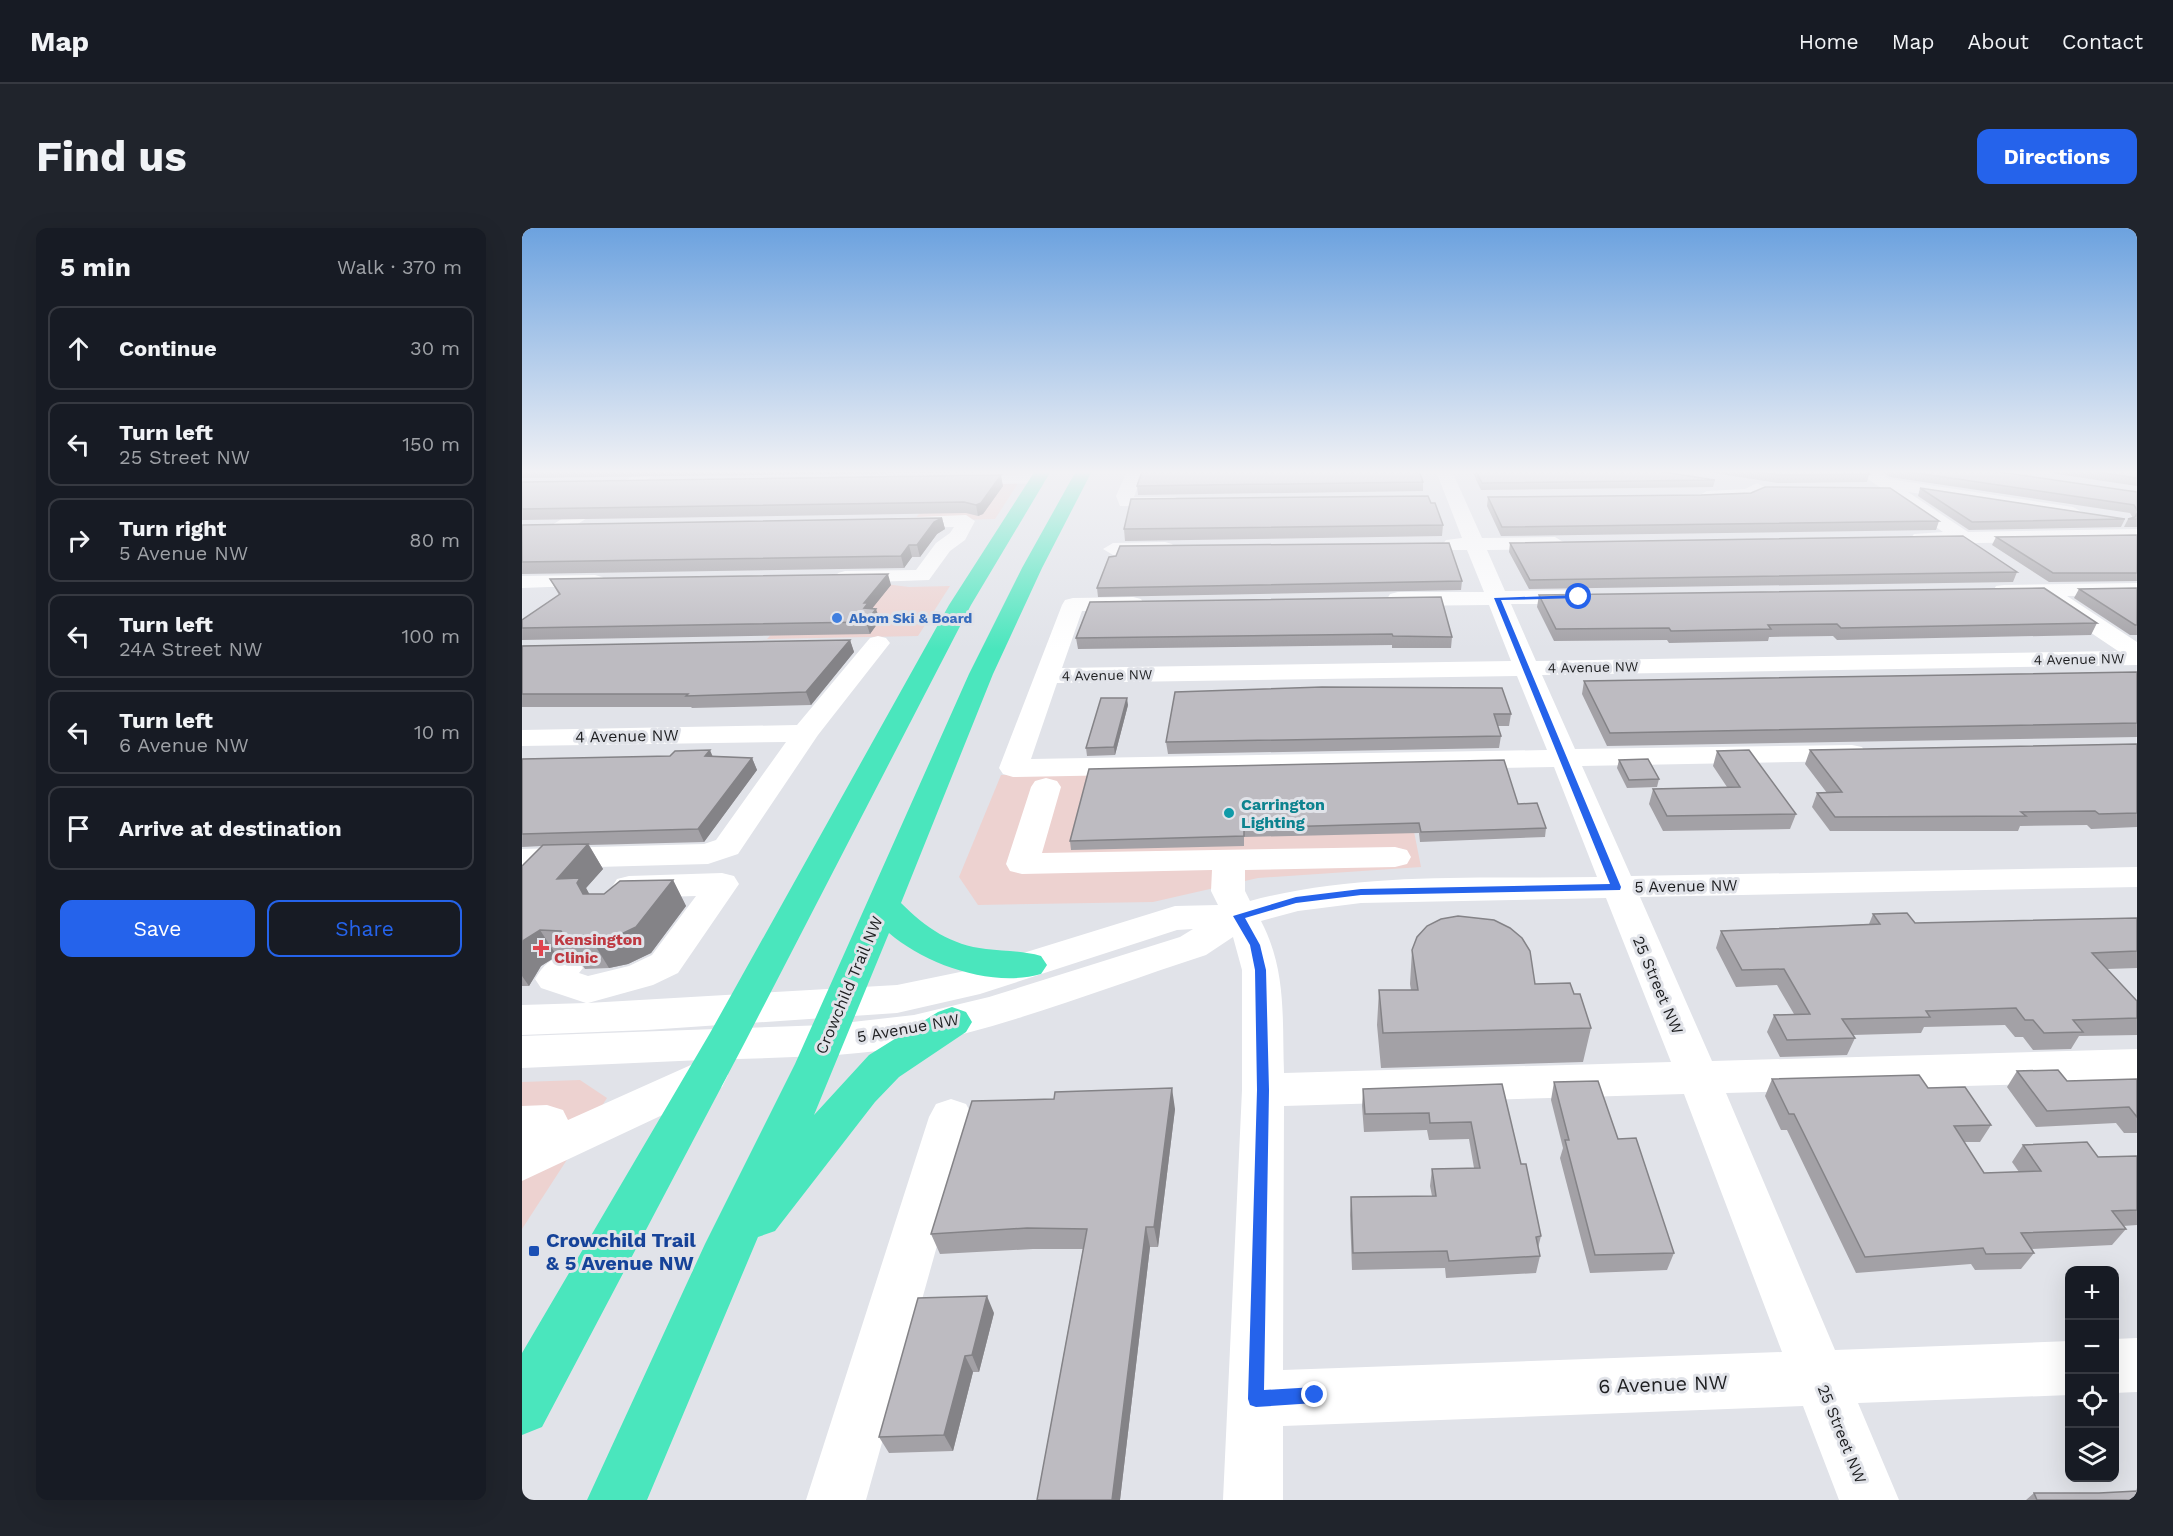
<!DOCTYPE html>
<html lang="en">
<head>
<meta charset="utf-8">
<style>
  :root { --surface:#171b24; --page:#20242c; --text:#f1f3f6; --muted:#9ea1a6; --line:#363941; --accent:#2563eb }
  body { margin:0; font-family:"Work Sans",sans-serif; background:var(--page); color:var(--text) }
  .controls { position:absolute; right:18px; bottom:18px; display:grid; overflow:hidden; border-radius:12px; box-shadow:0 6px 24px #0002 }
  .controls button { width:54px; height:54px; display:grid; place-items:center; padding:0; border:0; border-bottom:2px solid var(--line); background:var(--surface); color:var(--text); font:30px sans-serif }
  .stop { position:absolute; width:18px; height:18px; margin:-14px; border:4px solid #2563eb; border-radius:50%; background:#fff }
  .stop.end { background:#2563eb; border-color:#fff; box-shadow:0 2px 6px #0008 }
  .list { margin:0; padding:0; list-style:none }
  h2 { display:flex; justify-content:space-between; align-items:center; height:78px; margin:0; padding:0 24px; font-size:26px }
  h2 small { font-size:20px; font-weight:400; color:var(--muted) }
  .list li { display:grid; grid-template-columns:39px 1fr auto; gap:18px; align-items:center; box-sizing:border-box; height:84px; margin:0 12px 12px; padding:0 12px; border:2px solid var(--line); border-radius:12px }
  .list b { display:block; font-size:22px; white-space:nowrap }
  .list p { margin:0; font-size:20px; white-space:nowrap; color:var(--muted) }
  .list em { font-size:20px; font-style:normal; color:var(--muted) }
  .actions { display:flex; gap:12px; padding:18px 24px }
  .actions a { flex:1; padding:14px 0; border:2px solid var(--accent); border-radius:12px; text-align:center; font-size:21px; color:var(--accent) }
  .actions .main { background:var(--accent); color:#fff }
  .icon { flex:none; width:33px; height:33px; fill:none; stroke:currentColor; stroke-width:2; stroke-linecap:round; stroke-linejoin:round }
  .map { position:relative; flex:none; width:1615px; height:1272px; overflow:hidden; border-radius:12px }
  header { display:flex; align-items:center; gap:36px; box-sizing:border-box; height:84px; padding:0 30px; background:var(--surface); border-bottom:2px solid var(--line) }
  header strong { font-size:28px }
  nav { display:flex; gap:33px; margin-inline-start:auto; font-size:21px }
  .intro { display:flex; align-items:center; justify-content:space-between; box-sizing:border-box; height:144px; padding:0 36px }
  h1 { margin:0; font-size:42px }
  .button { padding:15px 27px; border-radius:12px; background:var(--accent); color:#fff; font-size:21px; font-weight:700 }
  main { display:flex; gap:36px; padding:0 36px }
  aside { flex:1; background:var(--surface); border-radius:12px; box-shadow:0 6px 24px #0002 }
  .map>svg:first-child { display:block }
  .commercial { fill:#edd2d0 }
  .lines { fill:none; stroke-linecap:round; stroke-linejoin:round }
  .minor { fill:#fff; fill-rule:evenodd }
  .highway { fill:#4ae6bd; fill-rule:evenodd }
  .wall { fill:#a3a1a6 }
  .shaded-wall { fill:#848387 }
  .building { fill:#bdbbc1; stroke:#848387; stroke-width:1.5 }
  .route { fill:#2563eb }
  .shop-dot { fill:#3f7fe0; stroke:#e1e3e9; stroke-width:2 }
  .culture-dot { fill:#0f9aa8; stroke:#e1e3e9; stroke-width:2 }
  .health-dot { fill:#e0444e; stroke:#e1e3e9; stroke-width:2 }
  .transit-dot { fill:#1a4fb4; stroke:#e1e3e9; stroke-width:2 }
  .labels { text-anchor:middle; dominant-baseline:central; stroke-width:6; stroke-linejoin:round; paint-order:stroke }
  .far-shop-label { font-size:14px; font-weight:bold; fill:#366cbe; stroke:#e1e3e9; text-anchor:start }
  .far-street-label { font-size:14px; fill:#1d1e20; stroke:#e1e3e9 }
  .street-label { font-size:16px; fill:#1d1e20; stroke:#e1e3e9 }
  .culture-label { font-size:16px; font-weight:bold; fill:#0d838f; stroke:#e1e3e9; text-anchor:start }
  .health-label { font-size:16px; font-weight:bold; fill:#be3a42; stroke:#e1e3e9; text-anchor:start }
  .near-transit-label { font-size:20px; font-weight:bold; fill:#164399; stroke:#e1e3e9; text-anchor:start }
  .near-street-label { font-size:20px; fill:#1d1e20; stroke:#e1e3e9 }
</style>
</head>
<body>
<header>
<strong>Map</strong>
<nav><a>Home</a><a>Map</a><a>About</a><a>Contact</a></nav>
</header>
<div class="intro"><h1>Find us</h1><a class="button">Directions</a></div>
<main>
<aside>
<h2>5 min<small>Walk · 370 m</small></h2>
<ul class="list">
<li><svg class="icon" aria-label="ahead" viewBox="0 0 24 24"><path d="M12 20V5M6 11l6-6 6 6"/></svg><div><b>Continue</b></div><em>30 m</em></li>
<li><svg class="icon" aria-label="left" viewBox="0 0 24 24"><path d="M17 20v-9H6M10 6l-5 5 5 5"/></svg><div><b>Turn left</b><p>25 Street NW</p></div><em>150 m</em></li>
<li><svg class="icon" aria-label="right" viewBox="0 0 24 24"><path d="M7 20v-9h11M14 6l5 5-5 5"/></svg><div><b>Turn right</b><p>5 Avenue NW</p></div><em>80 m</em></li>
<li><svg class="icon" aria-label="left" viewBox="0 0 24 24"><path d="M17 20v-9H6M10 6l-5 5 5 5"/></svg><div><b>Turn left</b><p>24A Street NW</p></div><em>100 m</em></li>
<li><svg class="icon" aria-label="left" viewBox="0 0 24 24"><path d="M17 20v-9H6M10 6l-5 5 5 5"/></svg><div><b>Turn left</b><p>6 Avenue NW</p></div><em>10 m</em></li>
<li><svg class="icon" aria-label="arrive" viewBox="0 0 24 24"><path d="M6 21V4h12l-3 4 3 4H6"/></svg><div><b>Arrive at destination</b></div></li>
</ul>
<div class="actions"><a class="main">Save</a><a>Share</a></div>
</aside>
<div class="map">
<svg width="1615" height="1272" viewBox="0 0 1615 1272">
  <rect width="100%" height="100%" fill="#e1e3e9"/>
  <path class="commercial" d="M434,243h70l-31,48 -82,2z
    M363,356l24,3 41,-1 -32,50 -151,3 50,-54z
    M879,538l20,101 -163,11 -105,24 -175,3 -19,-28 42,-102z
    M58,852l27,18 -85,131v-147z"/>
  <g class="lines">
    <path class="minor" d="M119,243h20l-132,84 -7,2v-14z
      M605,243h16l-9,26h41l9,5 -9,5 -55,-1 -4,-10z
      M914,243h16l30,67 73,-1 10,6 -10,6 -68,1 18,41 78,-1 8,2 3,5 -3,5 -8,2h-72l25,57 582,-10 -67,-45 -3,-5 3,-4h-47l-8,-1 -3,-5 3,-5 8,-1 133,-2v12l-70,1 70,46v23l-595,10 33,74 277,-4 10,2 4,6 -4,6 -10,2 -270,5 49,110 506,-9v20l-497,10 72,164 425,-12v32l-411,12 109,257 235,-9v54l-212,8 41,97h-60l-36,-94 -520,20v74h-60l19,-410v-120l-9,-33 -27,18c-96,31 -192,70 -291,90 -66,13 -136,12 -204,15l11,3 6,12 -6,12 -200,94v-75l25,-1 16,5 5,10 134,-60 -180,8v-32l304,-11 88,-10 75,-18 191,-60 13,-8 -16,1 -197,64 -83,19 -250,17 -125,5v-30l64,-2 -45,-15 -6,-9c11,-18 21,-26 42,-20l6,9 -4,5 9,3 41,-10 23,-11 44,-59 -67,2 -12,-3 -5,-8 5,-8 12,-3 93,-3 12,3 5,8 -61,89 -25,12 -65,18 309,-18 68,-14 210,-65 43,-1 -7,-14 1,-21 -190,4 -12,-3 -4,-7 25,-77 4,-6 11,-3 11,3 4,6 -19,66 353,-6 12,3 4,7 -4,7 -12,3 -150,3v21l5,10c112,-30 232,-22 347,-24l-43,-110 -541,10 -10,-3 -4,-6 63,-163 3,-5 8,-2 60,-1 8,2 3,5 -3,5 -8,2h-51l-20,57 449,-7 -22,-56 -91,1 -8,-2 -3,-5 3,-5 8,-2h86l-17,-42h-14l-10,-6 3,-4 16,-2zM995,448l30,74 -516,9 26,-76zM1084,670l65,164 -387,11c-2,-55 3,-102 -23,-152l37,-10 63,-8zM1162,866l98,258 -499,18 1,-264z
      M1335,243h19l13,8 184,28 9,5 -9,5 -165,-25 60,40 169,-3v12l-161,2 -8,3 -54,-4 -3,-4 3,-4 29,-2z
      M516,246l6,1 2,4 -2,4 -88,2 -8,-5 8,-5z
      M1235,255l9,5 -11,10 -6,1 -42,2 -9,-5 9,-5 38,-2z
      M444,287l9,6 -10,19 -15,11 -21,29 -84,3 -7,-2 -3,-4 3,-4 7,-2 71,-1 20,-27 14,-10 4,-6 -55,1 -9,-6 2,-4z
      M643,314l7,2 3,4 -3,4 -59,3 -10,-6 10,-6z
      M73,347l7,2 4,4 -4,4 -80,3v-12z
      M356,408l8,2 4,5 -72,92 -80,119 -30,10 -186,5v-20l182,-5 12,-4 70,-98 -264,4v-16l275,-5 73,-87z
      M429,871l15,5 7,13 -107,383h-60l123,-383 7,-13z
      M1615,1110v54l-23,1v-54z"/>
    <path class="highway" d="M513,243h16l-80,134 -227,439 -202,383 -20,8v-82l188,-320 239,-428z
      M554,243h16l-50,97 -49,106 -92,229c25,25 50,42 85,46 18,2 37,2 55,7l6,9 -6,9c-48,14 -115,-9 -152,-41l-75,182 55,-60 69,-43 14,-5 14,5 6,10 -6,10 -67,45 -24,25 -100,129 -17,6 -111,263h-60l118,-256 90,-180 174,-390 53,-106z"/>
  </g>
  <path class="wall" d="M0,243h491v1l-491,6z
    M950,243h185l58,9 -2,7 -232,3z
    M1179,243h165l3,3 -2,8 -89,1z
    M1358,243h113l144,21v35h-13l4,-8 5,-1 -3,-5 -240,-36z
    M1515,243h100v15z
    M0,254l481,4 -20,28 -5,2 -12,-3 -444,7z
    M901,254v9l-285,4 -1,-9z
    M1398,260l205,31 -4,8 -152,3 -51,-34z
    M966,269l451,24 -3,9 -435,6 -14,-30z
    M909,275l12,22 -1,11 -317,5 -1,-12z
    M420,290l3,11 -8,5 -17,23h-8l-8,11 -382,6v-49z
    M1615,307v46l-88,1 -57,-37 4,-8z
    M988,315l507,29 -4,10 -484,7 -20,-37z
    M28,351l341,6 -19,23 8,12 -10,14 -348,6v-20l37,-25z
    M940,353l-1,9 -363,7 -1,-9z
    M1615,360v47h-7l-56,-37 5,-9z
    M1017,367l558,28 -6,12 -254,5 -4,-4 -64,1 -1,4 -99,2 -2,-3 -113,1 -17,-34z
    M568,374l362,35 -1,11h-59v-3l-314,4 -2,-11z
    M328,412l4,12 -43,53 -119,3 -1,-1h-169v-61z
    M1615,444v65l-530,9 -25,-52 2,-13z
    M653,464l336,22 -2,12h-12l4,10 -2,12 -331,6 -2,-12z
    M606,477l-13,50 -28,1 -1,-8z
    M1615,516v83l-46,2 -4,-4 -67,1 -2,5h-188l-18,-24 5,-14h10l-22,-29 5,-14z
    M1195,523l79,63 -6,15 -127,2 -14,-27 4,-15 74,-2 -14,-21z
    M190,528l40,2 5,12 -53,72 -115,3 14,24 -17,19 3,6h15l69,-14 13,26 -35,47 -23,11 -19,4 -24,1 -8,-12 -20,-1 -16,10 -12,20h-7v-120l20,-20 -20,1v-88z
    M1097,532l40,19 -2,8 -30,1 -10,-20z
    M996,576l28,24 -1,9 -125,5 -1,-9 -175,4v9l-173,4 -1,-9z
    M1351,686l42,9 222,-5v50l-30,1 30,32v34l-58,1 -8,13 -38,1 -10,-13h-8l-10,-12 -81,2 -3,6 -68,2 2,3 -8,17 -67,2 -13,-25 7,-17 20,-1 -17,-29 -41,2 -20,-39 5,-17 148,-7z
    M890,722l162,44 17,34 -8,34 -202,6 -4,-43 2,-35h32l-1,-6z
    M1495,843l50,10 70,-2v54h-13l-8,-10 -80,4 -29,-40z
    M1250,851l156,9 63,37 -11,17h-16l20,31 35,-1 -7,-10 11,-17 75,12 39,-1v69l-14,1 3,3 -14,16 -81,4 3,4 -13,16 -46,1 -4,-6 -115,9 -69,-143h-6l-16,-34z
    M1032,854l64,57 56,114 -7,17 -77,3 -30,-115 3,-10 -12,-48z
    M980,856l19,80 20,72 -3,12 2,8 -4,17 -90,5 -1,-10 -93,2 -2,-55 1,-18 81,-1 -2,-10 2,-17 42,-1 -5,-29 -40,1 -2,-10 -63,2 -2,-26 1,-17z
    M653,881l-17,138h-8l-30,253h-83l46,-251h-50l-93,5 -9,-20z
    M472,1085l-15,59h-6l-20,79 -64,2 -10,-16z
    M1512,1265h65l38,7h-111z"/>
  <path class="shaded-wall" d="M479,247l2,11 -20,28 -5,2 -2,-11z
    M420,290l3,11 -8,5 -17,23 -3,-12 17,-23z
    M387,317l3,12 -8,11 -3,-12z
    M366,346l3,11 -20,25 -7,-2v-5z
    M354,381l4,11 -10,14 -4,-12z
    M328,412l4,12 -43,53 -5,-13z
    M605,470l1,7 -13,50 -1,-8z
    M188,522l5,12 -10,-6z
    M230,530l5,12 -53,72 -6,-13z
    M66,616l15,25 -17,19 9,16 -38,-25z
    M151,652l13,26 -35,47 -23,11 -19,4 -16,-26z
    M18,702l17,26 -16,10 -12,20 -7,-10v-33l2,-3z
    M650,860l3,21 -17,138 -4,-20z
    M624,999l4,20 -30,253h-8z
    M465,1068l7,17 -15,59 -7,-17z
    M443,1128l8,16 -20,79 -9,-16z"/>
  <path class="building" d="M620,243h277l4,11 -286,4z
    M954,243h181l58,9 -233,3z
    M1230,243h114l3,3 -89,1z
    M1381,243h90l144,21v18l-3,-5z
    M1569,243h46v7z
    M479,247l-20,28 -5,2 -12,-3 -442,7v-27z
    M1243,259l125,1 49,33 -437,6 -14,-30 213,-2 50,-2z
    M1398,260l205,31 -153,3z
    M906,268l3,7h4l8,22 -319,4 7,-30z
    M1615,285v6h-9l7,-2z
    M420,290l-8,4 -17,23h-8l-8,11 -379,6v-37z
    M1615,307v38h-84l-57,-36z
    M1441,308l54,36 -487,8 -20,-37z
    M927,315l13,38 -365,7 12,-31 7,-1 4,-10z
    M366,346l-24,29h4l-4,5 12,1 -10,13 -344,6v-8l38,-26 -10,-15z
    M1522,360l53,35 -256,5 -4,-4 -69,1 3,4 -100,2 -2,-3 -113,1 -17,-34z
    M1615,360v37h-2l-56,-36z
    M919,369l11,40 -59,-1 -1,-2 -316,4 14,-36z
    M328,412l-44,52 -120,4 2,-2h-166v-48z
    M1615,444v51l-527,10 -26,-52z
    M800,459l180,1 9,26h-17l7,22 -335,6 9,-50z
    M579,470h26l-13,49 -28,1z
    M1615,516v69l-38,1 -4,-3 -74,1 5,4 -191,1 -18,-24 25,-1 -32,-42z
    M188,522l-5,6 47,2 -54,71 -176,5v-75l148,-3 5,-5z
    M1227,522l47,64 -129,2 -14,-27 87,-2 -23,-36z
    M1126,531l11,20 -30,1 -10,-20z
    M982,532l14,44 19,-1 9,25 -125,4 -2,-9 -175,5v8l-174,5 19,-72z
    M66,616l-31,35 23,-1 -3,5 6,11h21l16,-13 53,-1 -37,47 -23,11 -20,4 -25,1 -7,-12 -21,-1 -16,10 -2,3v-77l21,-21z
    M1385,685l8,10 222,-5v33l-45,2 45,48v17l-64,2 10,12 -39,1 -11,-13h-8l-9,-12 -90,3 4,6 -88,2 13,19 -68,2 -13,-25 36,-1 -26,-45 -42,1 -21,-39 159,-7 -7,-10z
    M936,688l36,4 16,8 12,10 8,13 5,33 35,-1 4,11h6l11,34 -208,5 -4,-43h39l-6,-40 5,-13 10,-11 14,-7z
    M1536,842l9,11 70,-2v38l-8,-10 -82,4 -30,-40z
    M1397,847l9,13 37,-1 26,38 -37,1 30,47 57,-2 -18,-26 64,-3 11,15 39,-1v54l-25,1 14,18 -105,4 13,20 -48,1 -3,-6 -118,9 -71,-143h-5l-17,-35z
    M1076,853l20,58 18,-1 38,115 -79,2 -30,-115h4l-15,-58z
    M980,856l19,80h5l15,72 -5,1 4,19 -91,5 -2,-10 -94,2 -2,-56 85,-1 -4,-27 48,-1 -9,-46 -41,1 -1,-10 -64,1 -2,-25z
    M650,860l-18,139h-8l-34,273h-75l50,-271 -60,-1 -96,6 41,-133 82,-2 1,-7z
    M465,1068l-15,59 -7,1 -21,79 -65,2 39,-139z
    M1615,1263v9h-100l-3,-7h65z"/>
  <linearGradient id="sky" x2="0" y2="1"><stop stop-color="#6ca2df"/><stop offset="0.58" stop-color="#f2f2f5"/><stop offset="1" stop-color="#f2f2f5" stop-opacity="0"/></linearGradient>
  <rect width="1615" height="421" fill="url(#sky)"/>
  <path class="route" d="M1057,367l2,3 -80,2 120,287 -1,3 -259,5 -65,8 -51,15 15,27 6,25 3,120 -5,300 51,-3 6,2 3,6 -3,6 -6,2 -59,4 -6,-2 -2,-6 9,-309 -2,-120 -5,-25 -17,-29 63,-19 65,-8 249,-5 -116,-286z"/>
  <circle class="shop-dot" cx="315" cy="390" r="6"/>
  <circle class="culture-dot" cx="707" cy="585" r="6"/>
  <path class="health-dot" d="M16 711h6v6h6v6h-6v6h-6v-6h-6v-6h6z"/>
  <rect class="transit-dot" x="6" y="1017" width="12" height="12" rx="3"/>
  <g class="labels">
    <g class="far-shop-label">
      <text x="327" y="390">Abom Ski &amp; Board</text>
    </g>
    <g class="far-street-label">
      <text transform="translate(1557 431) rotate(-1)">4 Avenue NW</text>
      <text transform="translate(1071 439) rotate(-1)">4 Avenue NW</text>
      <text transform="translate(585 447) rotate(-1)">4 Avenue NW</text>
    </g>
    <g class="street-label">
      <text transform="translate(105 508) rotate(-1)">4 Avenue NW</text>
      <text transform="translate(1164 658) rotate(-1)">5 Avenue NW</text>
      <text transform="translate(327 757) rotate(-67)">Crowchild Trail NW</text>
      <text transform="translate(1136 757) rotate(67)">25 Street NW</text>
      <text transform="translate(386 800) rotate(-10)">5 Avenue NW</text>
      <text transform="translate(1320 1206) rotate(68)">25 Street NW</text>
    </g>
    <g class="culture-label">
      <text x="719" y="576">Carrington<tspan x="719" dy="18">Lighting</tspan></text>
    </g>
    <g class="health-label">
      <text x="32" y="711">Kensington<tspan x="32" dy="18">Clinic</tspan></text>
    </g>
    <g class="near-transit-label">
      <text x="24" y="1012">Crowchild Trail<tspan x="24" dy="23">&amp; 5 Avenue NW</tspan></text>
    </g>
    <g class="near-street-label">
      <text transform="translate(1141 1156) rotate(-2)">6 Avenue NW</text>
    </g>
  </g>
</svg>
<div class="controls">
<button>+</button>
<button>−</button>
<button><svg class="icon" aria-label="locate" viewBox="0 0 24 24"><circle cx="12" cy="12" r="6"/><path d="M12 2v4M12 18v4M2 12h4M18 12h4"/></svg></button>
<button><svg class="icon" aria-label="layers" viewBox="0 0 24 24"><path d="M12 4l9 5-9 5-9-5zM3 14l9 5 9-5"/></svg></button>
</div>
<div class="stop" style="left:1057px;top:369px"></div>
<div class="stop end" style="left:793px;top:1167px"></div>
</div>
</main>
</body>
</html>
